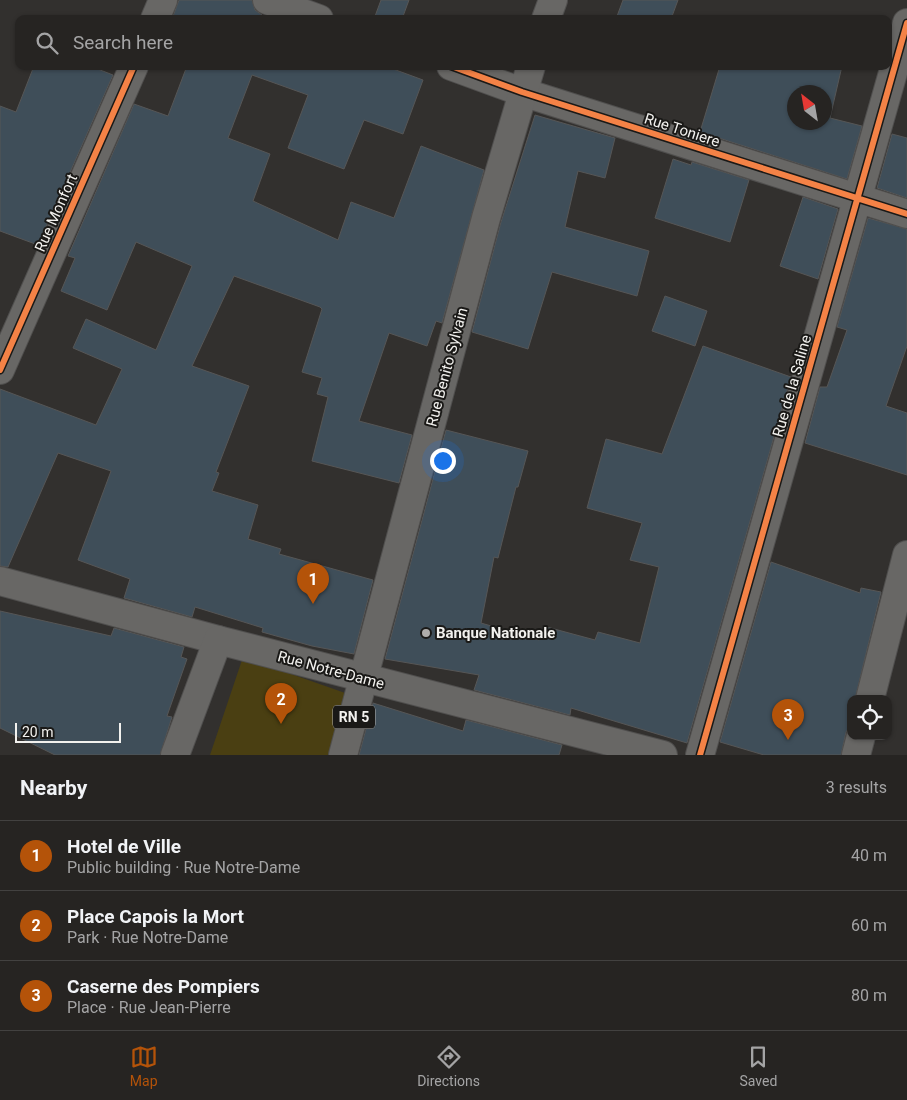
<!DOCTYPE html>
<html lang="en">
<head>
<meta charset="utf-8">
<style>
  :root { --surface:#262422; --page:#32302f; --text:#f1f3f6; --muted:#a4a4a5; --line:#424140; --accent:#b45309 }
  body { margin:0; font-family:Roboto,sans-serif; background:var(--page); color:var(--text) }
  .controls { position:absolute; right:15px; bottom:15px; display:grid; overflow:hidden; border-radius:10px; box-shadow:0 1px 4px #0004 }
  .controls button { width:45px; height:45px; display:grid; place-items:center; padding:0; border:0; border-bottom:1px solid var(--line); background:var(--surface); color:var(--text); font:25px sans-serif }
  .compass { position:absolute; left:787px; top:85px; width:45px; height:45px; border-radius:50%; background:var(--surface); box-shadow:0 1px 4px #0004; rotate:329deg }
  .scale { position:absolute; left:15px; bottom:12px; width:106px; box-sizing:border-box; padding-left:5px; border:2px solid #f2f1ee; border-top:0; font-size:14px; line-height:18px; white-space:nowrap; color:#f2f1ee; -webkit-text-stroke:4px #1a1917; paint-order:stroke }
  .you { position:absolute; left:442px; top:460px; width:18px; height:18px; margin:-12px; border:4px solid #fff; border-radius:50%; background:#1a73e8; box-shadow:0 0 0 8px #1a73e833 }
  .badge { display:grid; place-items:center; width:32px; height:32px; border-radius:50%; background:var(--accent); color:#fff; font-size:16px; font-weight:700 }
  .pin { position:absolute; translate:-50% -41px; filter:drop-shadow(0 1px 2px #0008) }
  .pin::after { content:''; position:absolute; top:26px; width:18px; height:15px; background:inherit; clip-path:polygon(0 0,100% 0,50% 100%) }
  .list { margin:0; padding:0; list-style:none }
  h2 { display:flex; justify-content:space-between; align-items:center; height:65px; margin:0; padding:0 20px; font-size:21px }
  h2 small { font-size:16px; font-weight:400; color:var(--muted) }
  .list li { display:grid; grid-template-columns:32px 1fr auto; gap:15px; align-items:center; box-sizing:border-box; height:70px; padding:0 20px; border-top:1px solid var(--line) }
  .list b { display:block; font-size:19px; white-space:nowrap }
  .list p { margin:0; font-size:16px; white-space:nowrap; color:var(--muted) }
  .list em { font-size:16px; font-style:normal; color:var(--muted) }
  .icon { flex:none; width:28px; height:28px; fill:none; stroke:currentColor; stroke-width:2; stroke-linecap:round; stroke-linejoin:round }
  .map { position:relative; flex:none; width:907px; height:755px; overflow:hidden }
  .search { position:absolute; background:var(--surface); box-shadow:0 1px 4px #0004; left:15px; right:15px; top:15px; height:55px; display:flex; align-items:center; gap:12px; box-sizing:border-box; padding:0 18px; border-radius:10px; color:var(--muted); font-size:19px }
  .sheet { height:275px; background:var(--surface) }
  nav { display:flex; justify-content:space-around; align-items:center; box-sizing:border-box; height:70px; border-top:1px solid var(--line); background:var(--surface); font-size:14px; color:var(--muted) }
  nav a { display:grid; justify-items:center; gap:2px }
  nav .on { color:var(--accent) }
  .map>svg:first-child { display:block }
  .green { fill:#4a3f12 }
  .building { fill:#3f4e59; stroke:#565656; fill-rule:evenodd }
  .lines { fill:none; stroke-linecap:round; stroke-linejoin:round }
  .minor-casing { stroke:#504f4e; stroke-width:30 }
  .major-casing { stroke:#504f4e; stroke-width:30 }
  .minor { stroke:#686765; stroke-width:28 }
  .major { stroke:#686765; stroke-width:28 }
  .cycleway-casing { stroke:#1a1917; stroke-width:9 }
  .cycleway { stroke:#f48246; stroke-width:6 }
  .poi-dot { fill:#afadab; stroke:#1a1917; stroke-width:2 }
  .labels { text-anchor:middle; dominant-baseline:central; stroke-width:4; stroke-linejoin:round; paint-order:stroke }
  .shield { fill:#1a1917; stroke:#b1b0ae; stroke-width:1 }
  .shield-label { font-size:14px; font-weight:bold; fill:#f2f1ee }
  .street-label { font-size:15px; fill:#f2f1ee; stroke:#1a1917 }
  .poi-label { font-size:15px; font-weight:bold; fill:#f2f1ee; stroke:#1a1917; text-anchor:start }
</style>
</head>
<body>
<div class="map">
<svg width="907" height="755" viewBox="0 0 907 755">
  <rect width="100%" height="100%" fill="#32302e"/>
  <path class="green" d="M243,657l105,37 -15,61h-123z"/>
  <path class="building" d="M179,0h73l3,10 7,5 -1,4h-89z
    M381,0h28l-7,19h-28z
    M623,0h55l-7,19h-55z
    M34,66h56l23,9 -75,170 -38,-14v-125l16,6z
    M187,66h198l38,14 -20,54 -39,-14 -20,49 -56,-21 20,-53 -56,-20 -24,63 42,16 -17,47 85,39 13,-38 43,16 27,-72 63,24 -42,153 -6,-2 -9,25 -38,-13 -30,88 53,14 -13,48 -87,-22 16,-64 -11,-3 5,-16 -20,-6 20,-63 -2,-2 -86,-31 -42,90 57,20 -33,86 3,1 -7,18 46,14 -10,34 33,10 -2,5 94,26 -19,74 -42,-8 -50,-14 1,-4 -68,-21 -3,10 -68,-19 6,-19 -52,-19 33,-89 -53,-18 -50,114 -8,-1v-177l96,36 26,-56 -49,-21 13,-29 70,31 36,-84 -56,-24 -29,68 -46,-19 14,-33 -7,-2 66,-152 34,12z
    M720,66h122l-12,52 32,8 -15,53 -147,-47zM794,92h30v30h-30z
    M535,115l80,23 -10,40 -27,-7 -13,56 84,24 -12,45 -85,-24 -24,77 -56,-17 29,-110z
    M892,134l15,4v60l-30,-10z
    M673,159l18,6 1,-3 57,18 -19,62 -75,-24z
    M803,197l35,12 -20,70 -38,-13z
    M868,218l39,11v117l-21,60 21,7v62l-102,-32 15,-56h7l20,-57 -10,-3z
    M665,296l42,15 -12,35 -43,-15z
    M703,346l88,31 -104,366 -116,-35 -1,7 -96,-25 5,-15 -94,-16 61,-229 82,21 -10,36h-2l-18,71 -4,-1 -13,66 58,17 4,-14 52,14 3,-8 42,11 19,-76 -29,-7 12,-37 -55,-15 19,-69 56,15z
    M771,562l89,31 1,-5 20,4 -26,107h-4v25l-5,8 -5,23h-77l-44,-13z
    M0,611l111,25 3,-8 70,19 -3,10 6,2 -20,57 5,1 -12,38h-105l-55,-27z
    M373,703l90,28 3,-11 96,25 -3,10h-200z"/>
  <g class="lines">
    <g class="minor-casing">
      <path id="minor" d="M267,0l52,19
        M155,19l8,-19
        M451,66l71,26 385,122
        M0,370l134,-304
        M0,581l218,59
        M870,699l37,-144
        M700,755l207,-732
        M856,755l5,-19"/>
    </g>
    <g class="major-casing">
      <path id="major" d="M546,19l7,-19
        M175,755l43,-115 445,115
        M343,755l143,-537 45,-152"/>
    </g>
    <use href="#minor" class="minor"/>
    <use href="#major" class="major"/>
    <g class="cycleway-casing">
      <path id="cycleway" d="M451,66l71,26 385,122
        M0,370l134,-304
        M700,755l207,-732"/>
    </g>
    <use href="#cycleway" class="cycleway"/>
  </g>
  <circle class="poi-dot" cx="426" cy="633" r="5"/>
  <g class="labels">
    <rect class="shield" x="333" y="705.5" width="42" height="23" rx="4"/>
    <g class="shield-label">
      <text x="354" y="717">RN 5</text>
    </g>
    <g class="street-label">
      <text transform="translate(682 130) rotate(18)">Rue Toniere</text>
      <text transform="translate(56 213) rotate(-66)">Rue Monfort</text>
      <text transform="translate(447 367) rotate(-75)">Rue Benito Sylvain</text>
      <text transform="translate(792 386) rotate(-74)">Rue de la Saline</text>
      <text transform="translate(331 670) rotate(15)">Rue Notre-Dame</text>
    </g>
    <g class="poi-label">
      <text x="436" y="633">Banque Nationale</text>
    </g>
  </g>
</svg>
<div class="controls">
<button><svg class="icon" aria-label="locate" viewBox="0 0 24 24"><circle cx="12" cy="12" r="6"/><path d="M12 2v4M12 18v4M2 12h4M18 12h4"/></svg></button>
</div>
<svg class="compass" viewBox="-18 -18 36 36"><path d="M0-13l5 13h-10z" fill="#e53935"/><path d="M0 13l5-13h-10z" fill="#a4a4a5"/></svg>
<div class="scale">20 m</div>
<div class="you"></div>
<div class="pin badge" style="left:313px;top:604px">1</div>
<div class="pin badge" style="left:281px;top:724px">2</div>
<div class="pin badge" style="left:788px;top:740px">3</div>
<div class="search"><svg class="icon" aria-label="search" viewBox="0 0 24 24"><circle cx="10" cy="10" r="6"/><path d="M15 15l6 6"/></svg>Search here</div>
</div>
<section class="sheet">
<h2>Nearby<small>3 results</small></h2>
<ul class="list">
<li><span class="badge">1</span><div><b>Hotel de Ville</b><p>Public building · Rue Notre-Dame</p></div><em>40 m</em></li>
<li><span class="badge">2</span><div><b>Place Capois la Mort</b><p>Park · Rue Notre-Dame</p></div><em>60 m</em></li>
<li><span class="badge">3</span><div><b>Caserne des Pompiers</b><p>Place · Rue Jean-Pierre</p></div><em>80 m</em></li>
</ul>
</section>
<nav>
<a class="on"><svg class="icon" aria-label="map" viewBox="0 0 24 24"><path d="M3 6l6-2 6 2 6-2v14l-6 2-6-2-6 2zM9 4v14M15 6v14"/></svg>Map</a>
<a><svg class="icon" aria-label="directions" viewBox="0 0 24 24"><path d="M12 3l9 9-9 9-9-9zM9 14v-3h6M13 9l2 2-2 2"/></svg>Directions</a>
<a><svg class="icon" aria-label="saved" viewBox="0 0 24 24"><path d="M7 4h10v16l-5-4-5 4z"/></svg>Saved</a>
</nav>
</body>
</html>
